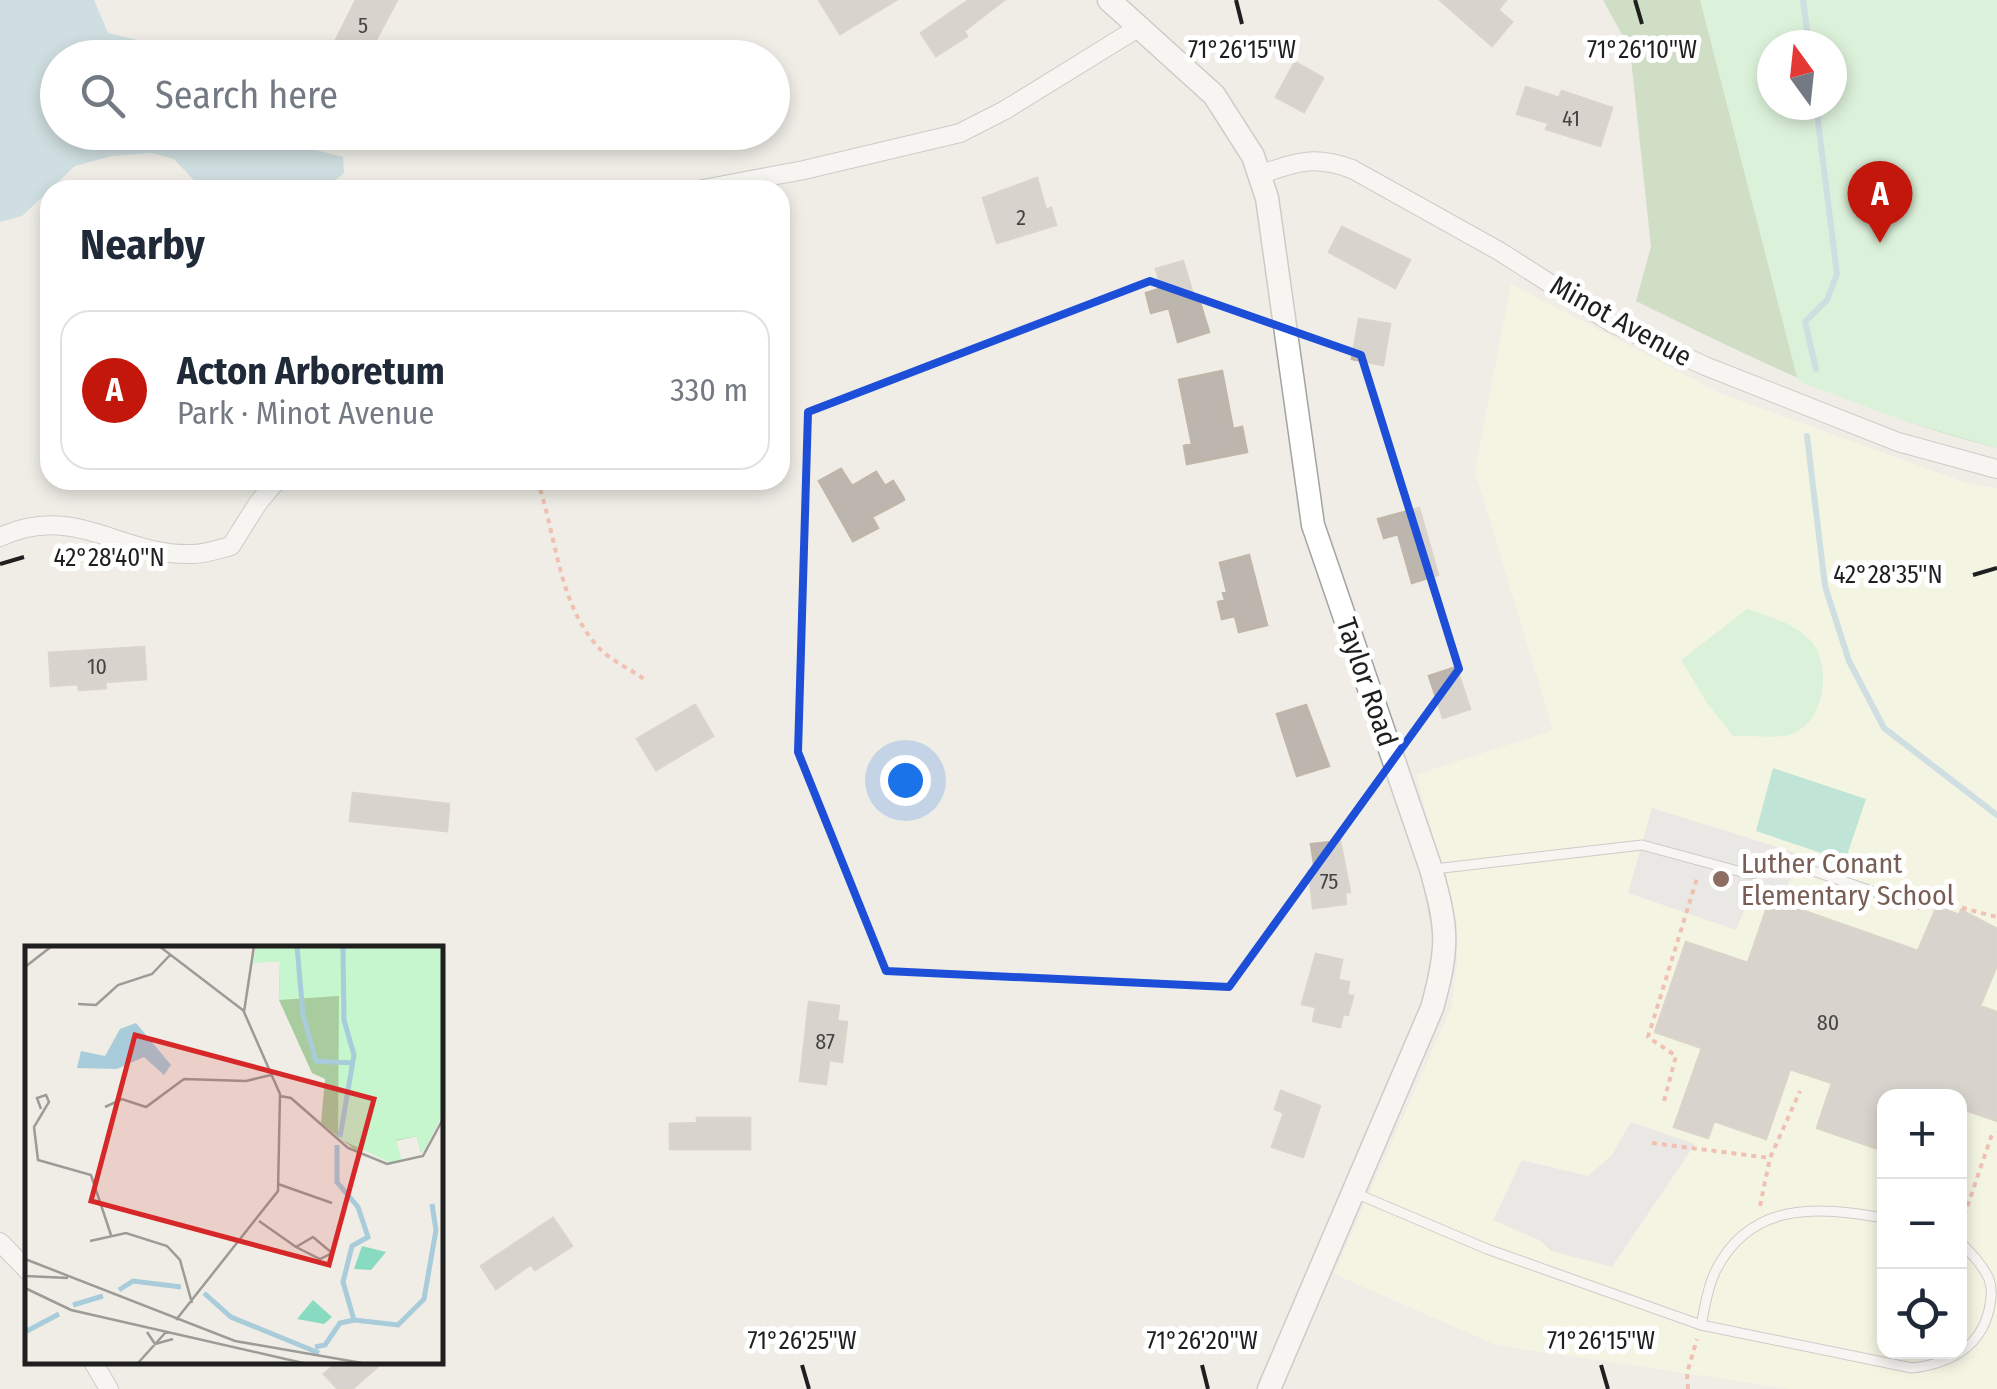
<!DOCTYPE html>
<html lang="en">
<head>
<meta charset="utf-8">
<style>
  :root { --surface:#fff; --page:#f2f2f3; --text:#1f2937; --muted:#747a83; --line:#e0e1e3; --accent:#c3170b }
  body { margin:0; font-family:"Fira Sans Condensed",sans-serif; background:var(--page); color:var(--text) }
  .controls { position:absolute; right:30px; bottom:30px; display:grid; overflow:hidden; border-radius:20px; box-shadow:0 5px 15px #0003 }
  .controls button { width:90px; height:90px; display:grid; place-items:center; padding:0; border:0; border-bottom:2px solid var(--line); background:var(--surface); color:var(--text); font:50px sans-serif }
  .compass { position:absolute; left:1757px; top:30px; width:90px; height:90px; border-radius:50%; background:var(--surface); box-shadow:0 5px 15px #0003; rotate:345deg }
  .you { position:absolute; left:905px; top:780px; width:35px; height:35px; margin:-25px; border:8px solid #fff; border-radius:50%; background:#1a73e8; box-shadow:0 0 0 15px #1a73e833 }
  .badge { display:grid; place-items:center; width:65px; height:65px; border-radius:50%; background:var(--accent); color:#fff; font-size:32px; font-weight:700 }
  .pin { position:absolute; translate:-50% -82px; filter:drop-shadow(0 2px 5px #0008) }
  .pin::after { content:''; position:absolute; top:52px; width:35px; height:30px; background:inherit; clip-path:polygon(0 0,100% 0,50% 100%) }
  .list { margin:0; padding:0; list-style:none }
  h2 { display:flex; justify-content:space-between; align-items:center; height:130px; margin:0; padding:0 40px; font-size:42px }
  h2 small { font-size:32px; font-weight:400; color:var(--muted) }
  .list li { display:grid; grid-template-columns:65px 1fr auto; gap:30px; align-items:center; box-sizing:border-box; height:160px; margin:0 20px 20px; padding:0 20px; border:2px solid var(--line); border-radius:30px }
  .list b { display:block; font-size:38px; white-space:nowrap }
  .list p { margin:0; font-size:32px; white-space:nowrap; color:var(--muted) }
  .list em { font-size:32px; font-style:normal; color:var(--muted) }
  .icon { flex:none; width:55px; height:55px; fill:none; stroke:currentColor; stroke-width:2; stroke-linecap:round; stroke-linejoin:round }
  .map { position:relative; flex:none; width:1997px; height:1389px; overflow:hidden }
  .search { position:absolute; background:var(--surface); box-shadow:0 5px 15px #0003; left:40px; top:40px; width:750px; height:110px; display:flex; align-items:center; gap:25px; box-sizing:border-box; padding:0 35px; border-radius:55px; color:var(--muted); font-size:38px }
  .panel { position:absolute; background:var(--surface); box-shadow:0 5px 15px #0003; left:40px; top:180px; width:750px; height:310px; border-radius:30px }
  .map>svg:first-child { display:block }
  .education { fill:#fbfde1; fill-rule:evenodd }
  .forest { fill:#a8cc9d }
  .park { fill:#c5f6cd; fill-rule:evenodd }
  .pitch { fill:#88dac0 }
  .parking { fill:#e3e3e3 }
  .water { fill:#a9ccda }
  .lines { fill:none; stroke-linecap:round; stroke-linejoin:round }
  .stream { stroke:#a9ccda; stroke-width:6 }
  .building { fill:#bcb6af; stroke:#c0b5a9; stroke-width:2.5 }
  .service-casing { stroke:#a3a3a3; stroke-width:11 }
  .minor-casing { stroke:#a3a3a3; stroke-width:20 }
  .tertiary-casing { stroke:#a3a3a3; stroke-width:25 }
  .path { stroke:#f28974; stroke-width:4; stroke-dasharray:5 5; stroke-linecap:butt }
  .service { stroke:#fff; stroke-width:9 }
  .minor { stroke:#fff; stroke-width:18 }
  .tertiary { stroke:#fff; stroke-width:22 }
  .marked { fill:none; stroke:#1d4ed8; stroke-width:8; stroke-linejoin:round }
  .ticks { fill:none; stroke:#1f1f1f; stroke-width:4 }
  .education-dot { fill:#8d6e63; stroke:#fff; stroke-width:4 }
  .labels { text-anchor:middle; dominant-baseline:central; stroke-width:10; stroke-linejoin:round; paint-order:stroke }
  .number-label { font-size:22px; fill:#464543 }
  .street-label { font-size:28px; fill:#1f1f1f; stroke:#fff }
  .education-label { font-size:28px; fill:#785e54; stroke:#fff; text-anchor:start }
  .inset-river { fill:none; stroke:#a9ccda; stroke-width:5 }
  .inset-road { fill:none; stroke:#9c9b96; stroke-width:2.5 }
  .view { fill:#d62828; fill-opacity:0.15; stroke:#d62828; stroke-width:5 }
  .inset-edge { fill:none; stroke:#1f1f1f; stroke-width:5 }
  .ticks-label { font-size:25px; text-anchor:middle; fill:#1f1f1f; stroke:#fff; stroke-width:10; stroke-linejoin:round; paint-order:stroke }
</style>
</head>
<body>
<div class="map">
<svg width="1997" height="1389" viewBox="0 0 1997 1389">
  <rect width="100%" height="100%" fill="#efede6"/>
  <path class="education" d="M1511,284l211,110 250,91 25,3v901h-206l-295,-44 -162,-71 117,-266 6,-42v-42l-41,-149 137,-45 -78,-259zM1884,1096h76v256h-76z"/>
  <path class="forest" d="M1603,0h171l-2,105 225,343c-129,-32 -243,-89 -361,-147l15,-54 -21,-198z"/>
  <path class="park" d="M1700,0h297v448l-95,-28 -104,-39zM1772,45h60v60h-60z
    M1747,609c21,7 48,14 64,32 22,27 14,83 -22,94 -16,4 -40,0 -56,1l-26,-33 -26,-43z"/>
  <path class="pitch" d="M1773,768l93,31 -21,62 -89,-30z"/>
  <path class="parking" d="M1652,808l151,47 -20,38 -33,4 -14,33 -108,-37z
    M1631,1122l64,22 -83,123 -61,-16 -10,-10 -48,-21 29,-60 66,16 23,-20z"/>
  <path class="water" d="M0,0h94l14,33 63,15 12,9 -125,1v74l222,1 24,14 39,10 1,16 -20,17h-121l-29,-31 -23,-6 -39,3 -37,10 -53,50 -22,6z"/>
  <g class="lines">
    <path class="stream" d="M1803,0l6,45
      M1816,105l21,169 -10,26 -22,22 11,47
      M1807,436l18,150 24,75 35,67 113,87"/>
  </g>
  <path class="building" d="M356,0h41l-28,53 -5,-2 -3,7h-34z
    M819,0h77l-56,34z
    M969,0h35l-40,31 3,5 -31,20 -15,-23z
    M1440,0h66l-8,10 14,12 -20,24z
    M1295,62l28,16 -19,34 -28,-15z
    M1526,87l33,11 3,-7 50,17 -12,38 -54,-17 3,-6 -32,-9z
    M1037,178l9,32 5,-2 5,17 -59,18 -14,-45z
    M1342,227l68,33 -15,28 -66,-36z
    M1183,261l11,37 4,-2 11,36 -31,10 -9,-34 -18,5 -5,-20 16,-5 -6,-19z
    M1359,319l31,5 -7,41 -31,-6z
    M1222,371l11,58 9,-2 5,25 -60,12 -3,-18 8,-2 -13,-64z
    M841,469l11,17 24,-14 9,14 8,-5 10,16 1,3 -32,17 6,11 -25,13 -34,-60z
    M1419,508l19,67 -26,8 -14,-49 -14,4 -6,-19z
    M1249,555l18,70 -28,7 -4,-16 -13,3 -4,-17 7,-2 -2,-7 4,-1 -7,-29z
    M144,647l2,32 -41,3 1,6 -27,2 -1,-6 -27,2 -2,-33z
    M1456,667l14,42 -27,9 -14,-42z
    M695,705l18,31 -57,34 -19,-31z
    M1306,705l23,61 -32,10 -20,-62z
    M353,793l96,11 -2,27 -97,-10z
    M1340,841l10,51h-5l1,12 -33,4 -4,-37 6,-1 -4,-26z
    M1770,899l148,52 19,-45 22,9 2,-5 36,19v36l-17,41 17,6v109l-37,-13v-12h-76v55l-67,-23 15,-45 -42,-14 -24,70 -52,-18 -6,17 -34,-11 28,-79 -47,-16 31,-90 62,21z
    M1316,954l26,6 -4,20 11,2 -2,13 6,1 -5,19 -5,-1 -3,13 -27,-6 3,-14 -14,-3z
    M809,1002l30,4 -2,15 10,1 -5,40 -13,-2 -3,24 -26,-3z
    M1281,1091l39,15 -17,51 -31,-10 12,-34 -9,-4z
    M697,1118h53v31h-80v-25l27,-1z
    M553,1218l19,28 -37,24 -4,-6 -35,25 -15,-23z
    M338,1362h45l-31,27h-14l-14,-15z"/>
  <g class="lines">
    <g class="service-casing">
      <path id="service" d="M1434,869l208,-24 107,29 47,-9 96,33
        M1355,1193l132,56 214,76 211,43c36,-4 68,-20 77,-58 2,-11 4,-19 0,-31 -7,-15 -18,-26 -29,-37
        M1701,1325c4,-17 6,-37 14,-53 35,-71 103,-66 169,-54"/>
    </g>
    <g class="minor-casing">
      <path id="minor" d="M1259,175c38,-13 54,-20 93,-6l147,82 113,72 93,43 193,76 99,27
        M698,190l106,-20 156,-37 45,-23 136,-84
        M0,537c76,-35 121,20 193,17 12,0 26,-5 38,-8l27,-43 19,-23
        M0,1242l28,29
        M93,1362l16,27"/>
    </g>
    <g class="tertiary-casing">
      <path id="tertiary" d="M1109,0l105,95 39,61 14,42 46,327 118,344c17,60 18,78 1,139l-163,381"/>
    </g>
    <path class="path" d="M537,480c20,56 20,122 62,168 11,12 31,21 45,31
      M1906,903l17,6 13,-8 61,16
      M1664,1101l12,-45 -28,-19 50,-162
      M1652,1143l118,15
      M1760,1206l10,-48 30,-67
      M1961,1225l30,-88 6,-4
      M1688,1389l-1,-16 10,-34"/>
    <use href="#service" class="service"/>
    <use href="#minor" class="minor"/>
    <use href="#tertiary" class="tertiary"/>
  </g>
  <path d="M0 0H1997V1389H0ZM1150,281l211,74 98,314 -230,318 -343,-16 -88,-219 10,-340z" fill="#efede6" fill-opacity=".55" fill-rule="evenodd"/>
  <path class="marked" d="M1150,281l211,74 98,314 -230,318 -343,-16 -88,-219 10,-340z"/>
  <path class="ticks" d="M1236,0l6,24M1635,0l7,24M0,564l24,-7M1973,575l24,-7M802,1365l7,24M1202,1365l6,24M1601,1365l7,24"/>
  <circle class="education-dot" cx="1721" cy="879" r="10"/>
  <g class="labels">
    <g class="number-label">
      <text x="363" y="25">5</text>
      <text x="1571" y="118">41</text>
      <text x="1021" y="217">2</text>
      <text x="97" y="666">10</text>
      <text x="1329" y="881">75</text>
      <text x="1828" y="1022">80</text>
      <text x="825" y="1041">87</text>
    </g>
    <g class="street-label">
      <text transform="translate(1621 321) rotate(29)">Minot Avenue</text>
      <text transform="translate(1367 682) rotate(71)">Taylor Road</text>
    </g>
    <g class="education-label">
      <text x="1741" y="863">Luther Conant<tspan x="1741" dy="32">Elementary School</tspan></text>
    </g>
  </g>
  <g transform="translate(25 946)">
    <rect width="418" height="418" fill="#efede6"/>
    <path d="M417,0v169l-21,38 -4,-17 -62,14 -34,-27 4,-44 -13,-6 -33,-73 1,-39 -27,2z" fill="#a8cc9d"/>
    <path d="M231,0h186v169l-17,34 -4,4 -4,-17 -21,4 6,22h-13l-51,-24 1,-142 -60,4 1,-39 -27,2z" fill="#c5f6cd"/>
    <path d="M337,300l24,6 -15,18 -17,-1zM288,354l19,17 -8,7 -27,-5z" fill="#88dac0"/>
    <path d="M111,77l35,42 -7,10 -20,-18 -27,12 -40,-1 4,-17 24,5 15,-27z" fill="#a9ccda"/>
    <path class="inset-river" d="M272,0l6,69 13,46 36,2M315,191l14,-82 -10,-35 -1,-74M94,344l14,-9 48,6M179,347l27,24 88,36M48,359l30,-9M329,374l44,5 26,-26 12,-69 -4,-26M0,386l34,-18M290,401l10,-2 15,-22 14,-3 -11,-38 9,-36 16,-9 -10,-30 -21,-25v-37"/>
    <path class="inset-road" d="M134,0l85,65M0,21l27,-21M53,58l18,1 22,-20 34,-11 19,-20M255,150l11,2 57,50 39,16 36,-8 20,-37M80,161l17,-8 24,8 38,-28 62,2 25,-6M16,163l-4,-11 9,-3 3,7 -15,25 4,33 53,15 20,60M253,238l54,19M234,275l37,26 24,12 12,-6 -19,-16 -17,10M65,295l36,-8 41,13 13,14 12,43M0,313l210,82 127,22M0,330l43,2M0,342l46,22 232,53M151,374l102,-129 2,-97 -36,-82 10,-66M122,386l8,12 18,-5M113,417l28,-31"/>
    <path class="view" d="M110,89l239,64 -45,166 -238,-64z"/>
    <rect width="418" height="418" class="inset-edge"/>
  </g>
  <g class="ticks-label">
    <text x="1242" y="58">71°26'15"W</text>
    <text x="1642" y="58">71°26'10"W</text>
    <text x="109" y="566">42°28'40"N</text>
    <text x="1888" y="583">42°28'35"N</text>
    <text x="802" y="1349">71°26'25"W</text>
    <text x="1202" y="1349">71°26'20"W</text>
    <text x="1601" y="1349">71°26'15"W</text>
  </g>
</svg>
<div class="controls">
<button>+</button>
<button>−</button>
<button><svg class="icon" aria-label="locate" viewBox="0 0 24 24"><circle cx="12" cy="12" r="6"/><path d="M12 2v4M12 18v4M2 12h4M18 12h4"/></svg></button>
</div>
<svg class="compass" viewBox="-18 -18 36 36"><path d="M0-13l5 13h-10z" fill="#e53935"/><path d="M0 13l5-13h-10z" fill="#747a83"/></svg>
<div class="you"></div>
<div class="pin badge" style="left:1880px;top:243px">A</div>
<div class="search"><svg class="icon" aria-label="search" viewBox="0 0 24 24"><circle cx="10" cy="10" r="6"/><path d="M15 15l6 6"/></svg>Search here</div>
<section class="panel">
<h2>Nearby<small></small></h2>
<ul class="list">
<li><span class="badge">A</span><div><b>Acton Arboretum</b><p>Park · Minot Avenue</p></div><em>330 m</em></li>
</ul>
</section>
</div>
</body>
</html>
